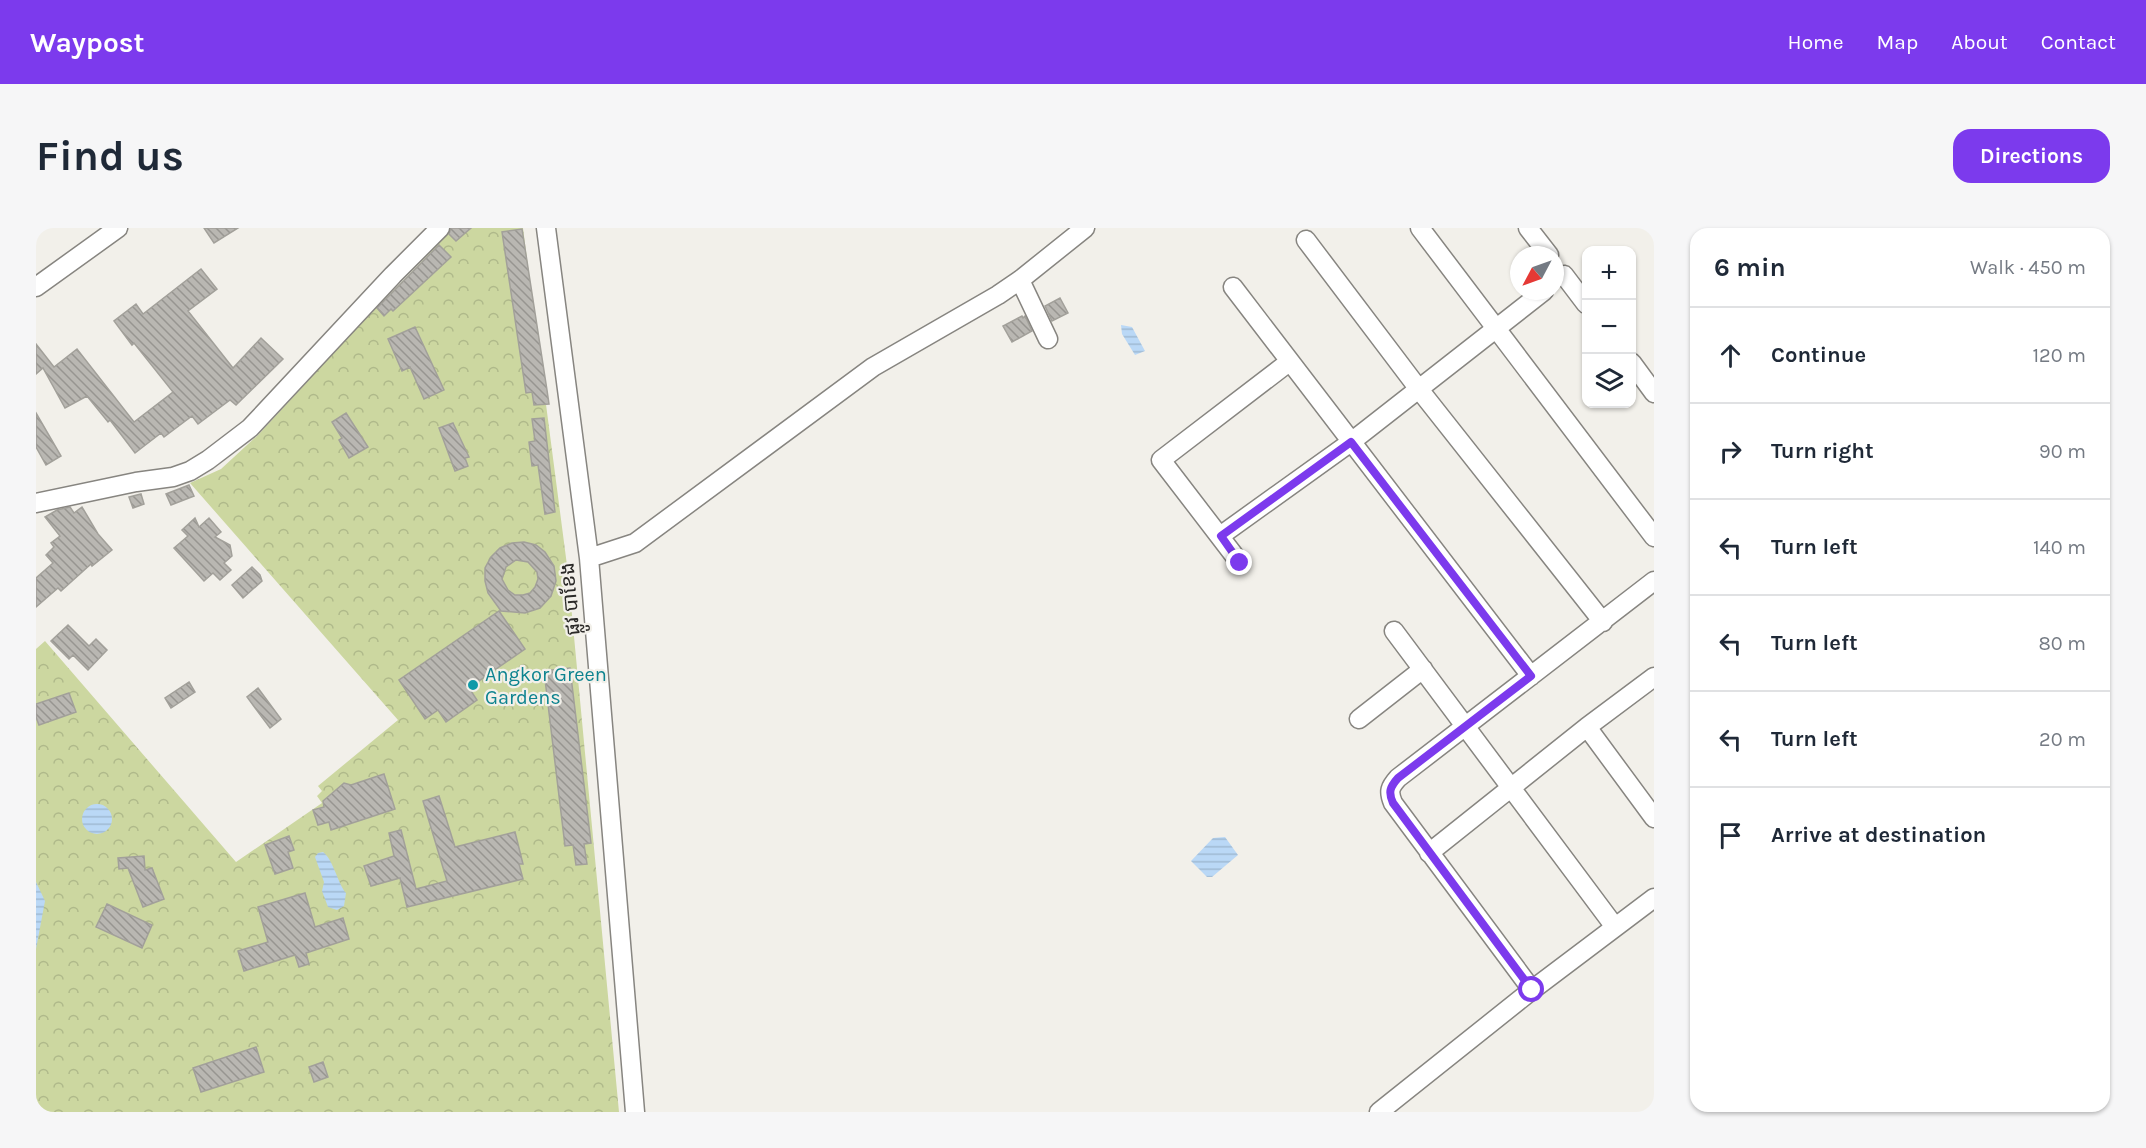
<!DOCTYPE html>
<html lang="en">
<head>
<meta charset="utf-8">
<style>
  :root { --surface:#fff; --page:#f6f6f7; --text:#1f2937; --muted:#747a83; --line:#e0e1e3; --accent:#7c3aed }
  body { margin:0; font-family:Karla,"Noto Sans Khmer",sans-serif; background:var(--page); color:var(--text) }
  .controls { position:absolute; right:18px; top:18px; display:grid; overflow:hidden; border-radius:12px; box-shadow:0 2px 4px #0004 }
  .controls button { width:54px; height:54px; display:grid; place-items:center; padding:0; border:0; border-bottom:2px solid var(--line); background:var(--surface); color:var(--text); font:30px sans-serif }
  .compass { position:absolute; left:1474px; top:18px; width:54px; height:54px; border-radius:50%; background:var(--surface); box-shadow:0 2px 4px #0004; rotate:229deg }
  .stop { position:absolute; width:18px; height:18px; margin:-14px; border:4px solid #7c3aed; border-radius:50%; background:#fff }
  .stop.end { background:#7c3aed; border-color:#fff; box-shadow:0 2px 6px #0008 }
  .list { margin:0; padding:0; list-style:none }
  h2 { display:flex; justify-content:space-between; align-items:center; height:78px; margin:0; padding:0 24px; font-size:26px }
  h2 small { font-size:20px; font-weight:400; color:var(--muted) }
  .list li { display:grid; grid-template-columns:39px 1fr auto; gap:18px; align-items:center; box-sizing:border-box; height:96px; padding:0 24px; border-top:2px solid var(--line) }
  .list b { display:block; font-size:22px; white-space:nowrap }
  .list em { font-size:20px; font-style:normal; color:var(--muted) }
  .icon { flex:none; width:33px; height:33px; fill:none; stroke:currentColor; stroke-width:2; stroke-linecap:round; stroke-linejoin:round }
  .map { position:relative; flex:none; width:1618px; height:884px; overflow:hidden; border-radius:18px }
  header { display:flex; align-items:center; gap:36px; box-sizing:border-box; height:84px; padding:0 30px; background:var(--accent); color:#fff }
  header strong { font-size:28px }
  nav { display:flex; gap:33px; margin-inline-start:auto; font-size:21px }
  .intro { display:flex; align-items:center; justify-content:space-between; box-sizing:border-box; height:144px; padding:0 36px }
  h1 { margin:0; font-size:42px }
  .button { padding:15px 27px; border-radius:18px; background:var(--accent); color:#fff; font-size:21px; font-weight:700 }
  main { display:flex; gap:36px; padding:0 36px }
  aside { flex:1; background:var(--surface); border-radius:18px; box-shadow:0 2px 4px #0004 }
  .map>svg:first-child { display:block }
  .park { fill:url(#park-crowns) }
  .water { fill:url(#water-rules) }
  .building { fill:url(#building-back-hatch); stroke:#a2a09a; stroke-width:1.5; fill-rule:evenodd }
  .lines { fill:none; stroke-linecap:round; stroke-linejoin:round }
  .minor-casing { stroke:#878580; stroke-width:21 }
  .minor { stroke:#fff; stroke-width:18 }
  .route { stroke:#7c3aed; stroke-width:8 }
  .culture-dot { fill:#0f9aa8; stroke:#f2f0ea; stroke-width:2 }
  .labels { text-anchor:middle; dominant-baseline:central; stroke-width:4.5; stroke-linejoin:round; paint-order:stroke }
  .street-label { font-size:20px; fill:#2b2a28; stroke:#f2f0ea }
  .culture-label { font-size:20px; fill:#0d838f; stroke:#f2f0ea; text-anchor:start }
</style>
</head>
<body>
<header>
<strong>Waypost</strong>
<nav><a>Home</a><a>Map</a><a>About</a><a>Contact</a></nav>
</header>
<div class="intro"><h1>Find us</h1><a class="button">Directions</a></div>
<main>
<div class="map">
<svg width="1618" height="884" viewBox="0 0 1618 884">
  <defs>
    <pattern id="park-crowns" width="20" height="18" patternUnits="userSpaceOnUse" patternTransform="scale(1.5)"><rect width="20" height="18" fill="#ccd7a0"/><path d="M2 6a3 3 0 1 1 6 0M12 15a3 3 0 1 1 6 0" fill="none" stroke="#afb98a"/></pattern>
    <pattern id="water-rules" width="6" height="5" patternUnits="userSpaceOnUse" patternTransform="scale(1.5)"><rect width="6" height="5" fill="#bad8f6"/><path d="M0 2.5h6" fill="none" stroke="#a0bad3"/></pattern>
    <pattern id="building-back-hatch" width="6" height="6" patternUnits="userSpaceOnUse" patternTransform="scale(1.5)"><rect width="6" height="6" fill="#b9b7b2"/><path d="M-1 5l2 2M0 0l6 6M5-1l2 2" fill="none" stroke="#979591"/></pattern>
  </defs>
  <rect width="100%" height="100%" fill="#f2f0ea"/>
  <path class="park" d="M418,0h69l45,345 51,539h-583v-463l9,-8 191,221 86,-59 -5,-7 5,-5 -4,-5 80,-66 -208,-237 31,-14 37,-34 94,-102z"/>
  <path class="water" d="M1085,97l11,2 13,24 -10,4 -13,-21z
    M46 591a15 15 0 1 1 30 0a15 15 0 1 1-30 0Z
    M1189,609l13,18 -26,22h-5l-16,-16 22,-23z
    M287,624c10,7 15,32 23,41l-2,13 -7,4 -9,-3 -6,-16 2,-9 -9,-25 3,-4z
    M0,654l9,19 -9,48z"/>
  <path class="building" d="M168,0h34l-24,15z
    M415,0h20l-15,13 -7,-7z
    M486,1l25,161 2,14 -15,1 -2,-13 -6,1 -24,-161z
    M403,17l12,12 -58,54 -2,-2 -7,7 -7,-8z
    M165,41l16,20 -29,22 45,57 28,-30 22,21 -47,46 -6,-5 -32,24 -6,-8 -28,21 -3,-4 -26,20 -25,-33 -2,2 -21,-26 -22,12 -22,-40 -7,6v-30l18,23 23,-18 57,73 39,-30 -39,-49 -2,2 -18,-24 22,-17 7,10z
    M1024,70l8,15 -16,8 -7,-15z
    M986,88l1,2 2,-2 7,15 -20,11 -9,-16z
    M379,99l29,63 -20,9 -14,-32 -8,4 -14,-32z
    M0,185l25,43 -15,9 -10,-18z
    M310,185l22,34 -19,11 -10,-18 3,-2 -10,-16z
    M508,190l11,94 -10,2 -7,-49 -6,1 -3,-24 6,-1 -3,-22z
    M417,195l16,34 -4,1 3,8 -13,5 -16,-43z
    M153,257l5,11 -23,9 -5,-11z
    M105,266l3,10 -11,4 -4,-11z
    M34,279l4,6 8,-6 16,27 14,16 -20,16 -1,-2 -30,27 -3,-3 -22,19v-29l17,-15 -7,-8 8,-8 -3,-4 9,-7 -15,-19 12,-7z
    M159,290l4,9 10,-9 12,14 -6,5 15,8 2,11 -8,7 7,7 -11,10 -7,-7 -9,8 -30,-33 14,-12 -6,-6z
    M488,314l12,3 9,7 9,14 2,15 -5,15 -11,12 -15,5 -24,-2 -13,-18 -3,-12v-13l6,-11 9,-9 12,-5zM480,332l12,2 9,10 1,7 -3,8 -5,6 -7,2h-8l-7,-5 -6,-11 4,-12z
    M216,339l8,8 2,6 -19,17 -11,-13z
    M463,383l26,38 -56,39 8,12 -31,22 -8,-12 -13,9 -26,-39z
    M32,397l21,21 7,-7 11,11 -19,20 -15,-15 -4,4 -18,-18z
    M534,440l21,175 -7,1 3,20 -11,1 -3,-20 -8,1 -21,-175z
    M153,454l6,10 -24,16 -6,-10z
    M222,460l23,31 -11,9 -23,-31z
    M33,465l7,19 -37,13 -3,-8v-13z
    M348,546l11,35 -64,21 -2,-8 -11,3 -5,-15 11,-3 -1,-6 21,-18 7,2z
    M403,568l16,51 60,-15 8,32h-4l4,15 -116,28 -7,-29 -29,8 -7,-20 30,-10 -5,-23 12,-3 15,59 31,-8 -24,-80z
    M253,608l5,14 -6,2 5,16 -18,6 -10,-29z
    M108,628l1,14 7,-2 12,31 -21,8 -15,-39 -9,1 -1,-11z
    M269,665l10,34 28,-9 6,21 -43,14 3,11 -10,3 -4,-12 -51,16 -6,-20 30,-9 -10,-35z
    M71,676l45,21 -10,23 -46,-21z
    M220,819l8,25 -63,20 -8,-24z
    M287,834l5,15 -14,5 -5,-15z"/>
  <g class="lines">
    <g class="minor-casing">
      <path id="minor" d="M510,0l43,330 46,554
        M1384,0l234,309
        M1492,0l21,27
        M1270,12l112,148 185,234
        M1528,47l22,29
        M984,52l28,59
        M0,59l82,-59
        M1197,59l298,389
        M1596,135l22,30
        M0,275l100,-21 37,-5 17,-6 18,-11 42,-32 143,-153 47,-47
        M1184,308l131,-94 193,-151
        M553,330l46,-15 238,-176 125,-72 22,-15 65,-52
        M1204,335l-79,-103 128,-98
        M1358,403l221,296
        M1323,491l64,-50
        M1551,499l67,91
        M1393,625l158,-126 67,-50
        M1496,762l-139,-187c-5,-12 -3,-16 5,-25l256,-197
        M1343,884l153,-122 122,-92"/>
    </g>
    <use href="#minor" class="minor"/>
  </g>
  <g class="lines">
    <path class="route" d="M1204,335l-19,-27 130,-94 180,234 -133,102c-8,9 -10,14 -5,25l139,187"/>
  </g>
  <circle class="culture-dot" cx="437" cy="457" r="6"/>
  <g class="labels">
    <g class="street-label">
      <text transform="translate(534 371) rotate(-95)">ផ្លូវ បាខែង</text>
    </g>
    <g class="culture-label">
      <text x="449" y="446">Angkor Green<tspan x="449" dy="23">Gardens</tspan></text>
    </g>
  </g>
</svg>
<div class="controls">
<button>+</button>
<button>−</button>
<button><svg class="icon" aria-label="layers" viewBox="0 0 24 24"><path d="M12 4l9 5-9 5-9-5zM3 14l9 5 9-5"/></svg></button>
</div>
<svg class="compass" viewBox="-18 -18 36 36"><path d="M0-13l5 13h-10z" fill="#e53935"/><path d="M0 13l5-13h-10z" fill="#747a83"/></svg>
<div class="stop" style="left:1496px;top:762px"></div>
<div class="stop end" style="left:1204px;top:335px"></div>
</div>
<aside>
<h2>6 min<small>Walk · 450 m</small></h2>
<ul class="list">
<li><svg class="icon" aria-label="ahead" viewBox="0 0 24 24"><path d="M12 20V5M6 11l6-6 6 6"/></svg><div><b>Continue</b></div><em>120 m</em></li>
<li><svg class="icon" aria-label="right" viewBox="0 0 24 24"><path d="M7 20v-9h11M14 6l5 5-5 5"/></svg><div><b>Turn right</b></div><em>90 m</em></li>
<li><svg class="icon" aria-label="left" viewBox="0 0 24 24"><path d="M17 20v-9H6M10 6l-5 5 5 5"/></svg><div><b>Turn left</b></div><em>140 m</em></li>
<li><svg class="icon" aria-label="left" viewBox="0 0 24 24"><path d="M17 20v-9H6M10 6l-5 5 5 5"/></svg><div><b>Turn left</b></div><em>80 m</em></li>
<li><svg class="icon" aria-label="left" viewBox="0 0 24 24"><path d="M17 20v-9H6M10 6l-5 5 5 5"/></svg><div><b>Turn left</b></div><em>20 m</em></li>
<li><svg class="icon" aria-label="arrive" viewBox="0 0 24 24"><path d="M6 21V4h12l-3 4 3 4H6"/></svg><div><b>Arrive at destination</b></div></li>
</ul>
</aside>
</main>
</body>
</html>
